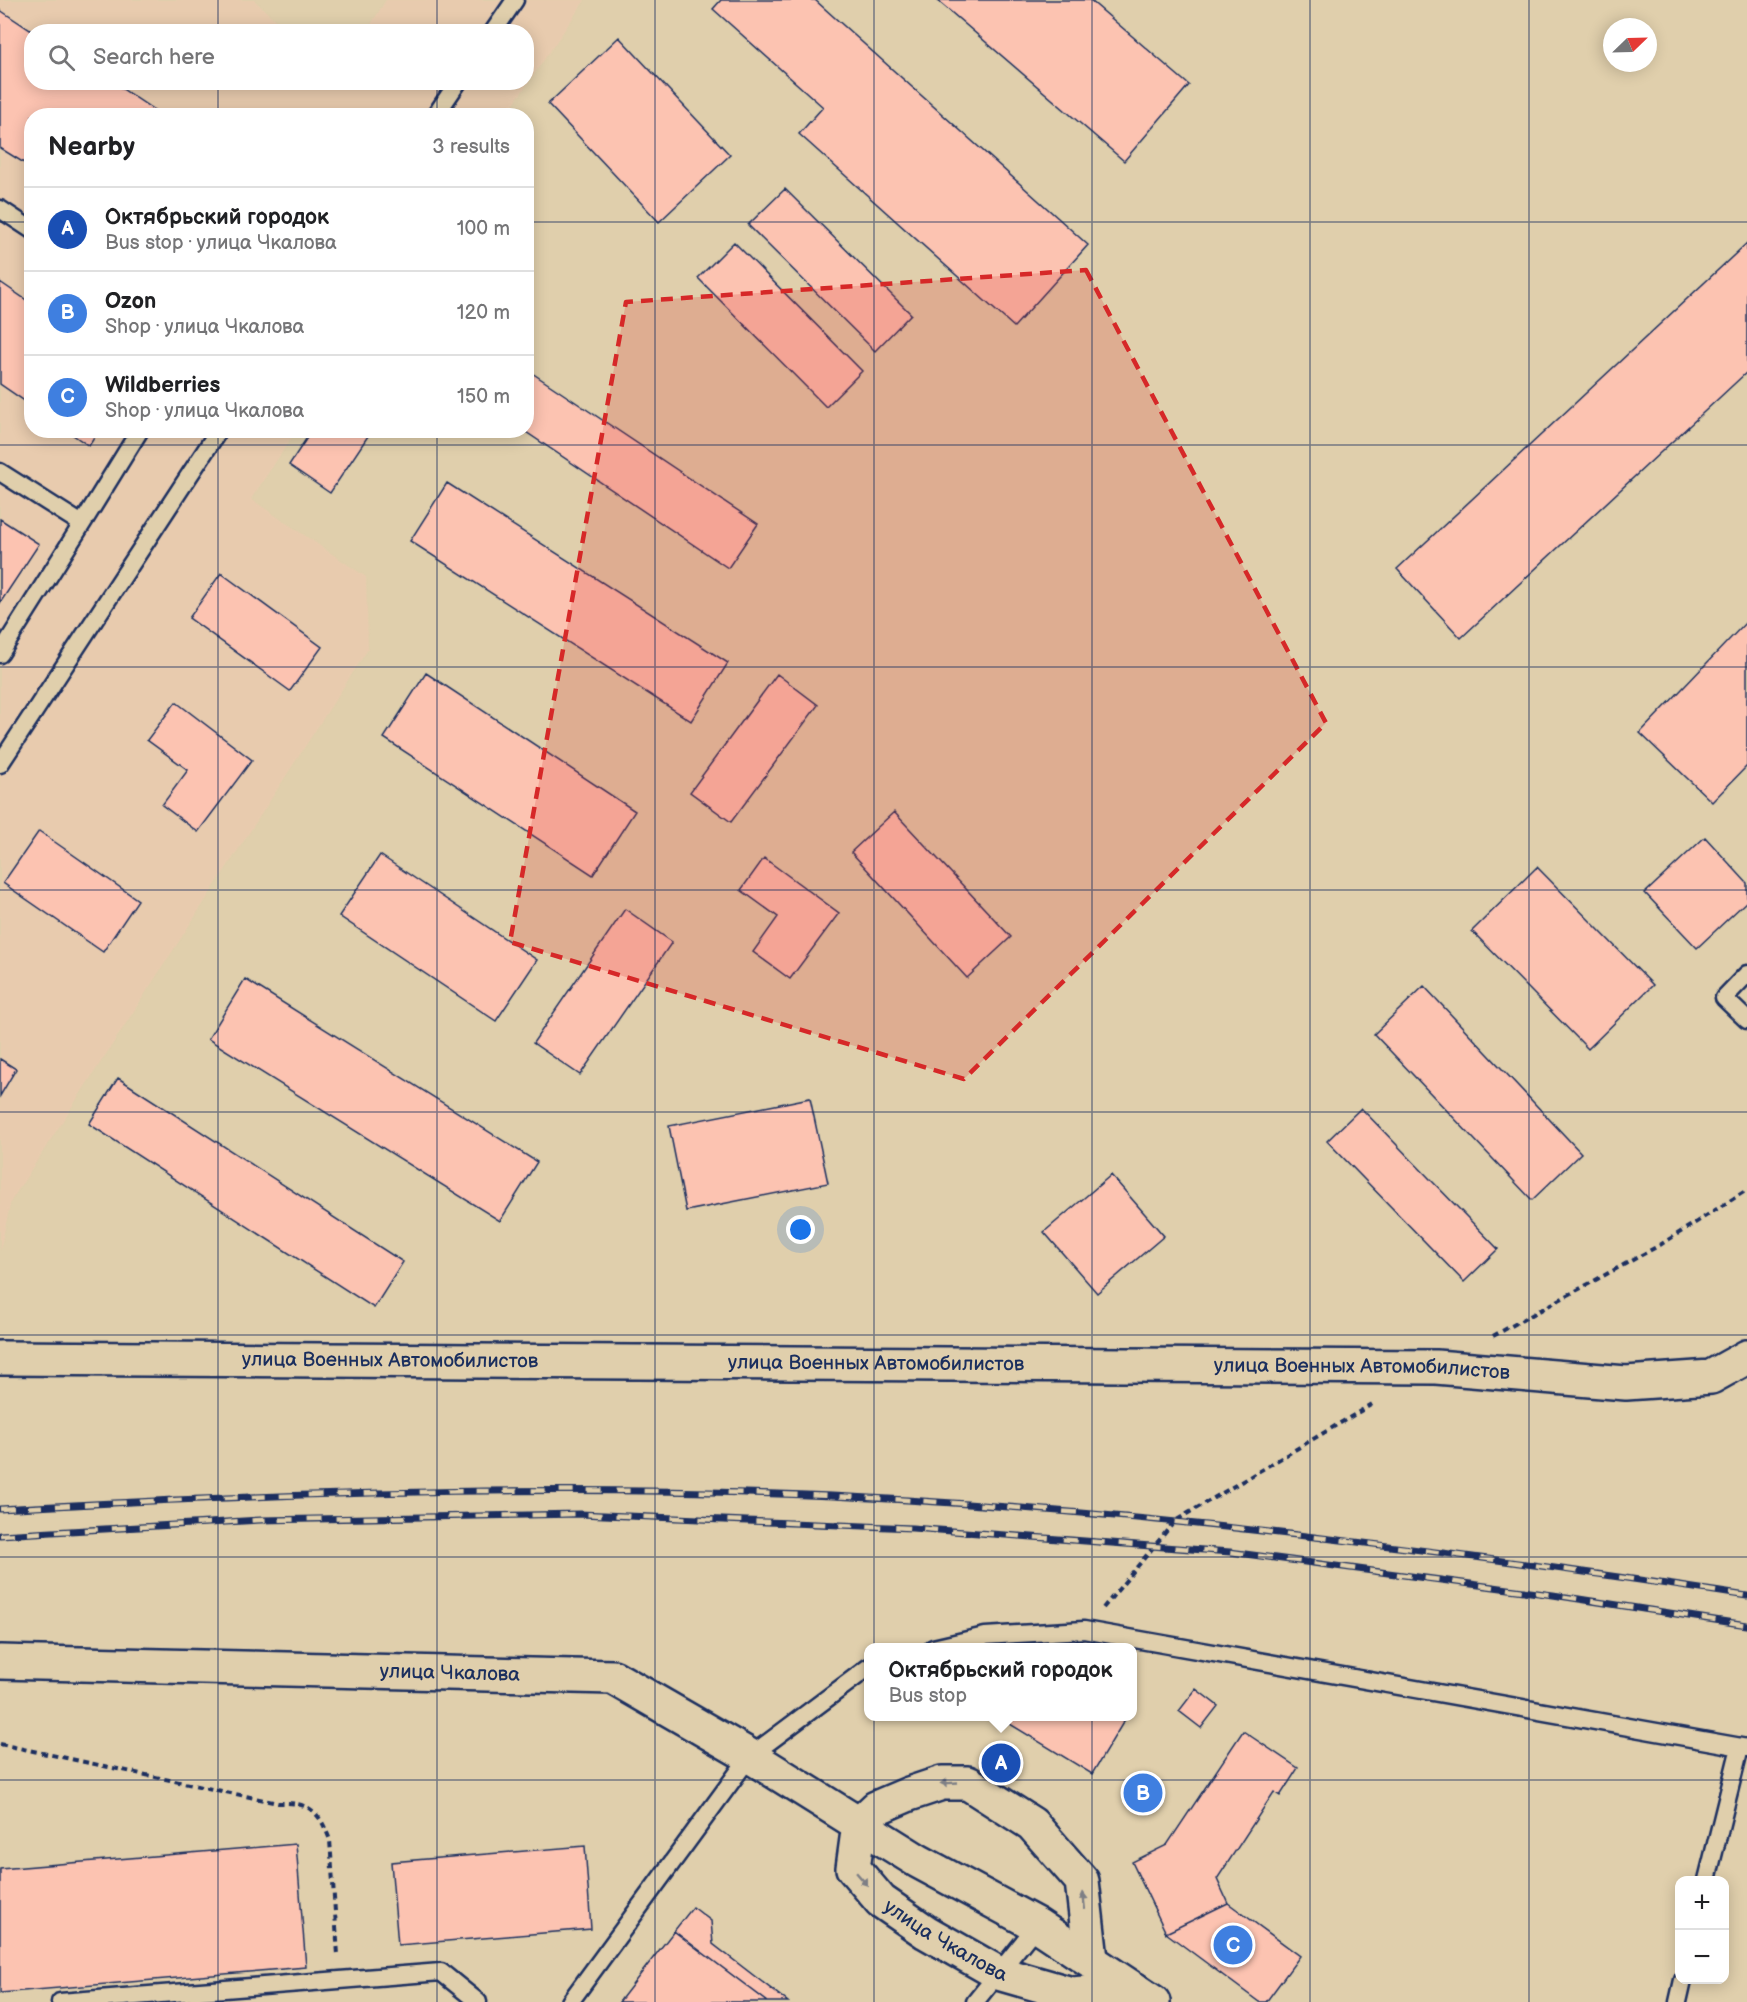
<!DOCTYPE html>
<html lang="en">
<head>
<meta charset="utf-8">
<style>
  :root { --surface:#fff; --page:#f2f2f2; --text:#202124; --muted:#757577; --line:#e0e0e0; --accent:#db2777 }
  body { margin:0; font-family:"Balsamiq Sans",sans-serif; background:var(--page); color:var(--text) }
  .controls { position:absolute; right:18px; bottom:18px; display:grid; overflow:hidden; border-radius:12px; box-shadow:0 3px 15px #0003 }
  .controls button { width:54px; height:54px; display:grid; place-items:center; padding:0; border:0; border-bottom:2px solid var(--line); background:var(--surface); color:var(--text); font:30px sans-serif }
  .compass { position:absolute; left:1603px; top:18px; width:54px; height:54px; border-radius:50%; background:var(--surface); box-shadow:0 3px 15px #0003; rotate:67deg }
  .you { position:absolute; left:801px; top:1230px; width:21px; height:21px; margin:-15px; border:4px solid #fff; border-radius:50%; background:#1a73e8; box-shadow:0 0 0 9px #1a73e833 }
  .badge { display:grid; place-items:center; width:39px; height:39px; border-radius:50%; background:var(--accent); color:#fff; font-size:20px; font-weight:700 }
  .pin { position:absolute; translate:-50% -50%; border:3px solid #fff; box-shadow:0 2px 6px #0006 }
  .popup { position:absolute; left:864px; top:1643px; width:273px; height:78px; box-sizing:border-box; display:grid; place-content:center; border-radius:12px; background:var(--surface); filter:drop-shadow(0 2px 4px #0005); font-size:20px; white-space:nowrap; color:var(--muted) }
  .popup b { font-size:22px; color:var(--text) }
  .popup::after { content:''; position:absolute; left:50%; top:100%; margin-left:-12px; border:12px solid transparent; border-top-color:var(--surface) }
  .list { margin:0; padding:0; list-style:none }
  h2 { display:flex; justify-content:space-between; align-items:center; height:78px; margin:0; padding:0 24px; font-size:26px }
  h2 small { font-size:20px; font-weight:400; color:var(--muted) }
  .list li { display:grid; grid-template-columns:39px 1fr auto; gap:18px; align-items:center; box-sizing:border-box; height:84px; padding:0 24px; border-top:2px solid var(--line) }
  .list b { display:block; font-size:22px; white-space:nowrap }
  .list p { margin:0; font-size:20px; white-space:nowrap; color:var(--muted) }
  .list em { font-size:20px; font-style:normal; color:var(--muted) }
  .icon { flex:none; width:33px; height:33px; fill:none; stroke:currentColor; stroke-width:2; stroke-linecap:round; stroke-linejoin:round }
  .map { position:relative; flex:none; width:1747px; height:2002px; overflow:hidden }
  .search { position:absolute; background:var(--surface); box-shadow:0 3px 15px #0003; left:24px; top:24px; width:510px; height:66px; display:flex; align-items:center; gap:15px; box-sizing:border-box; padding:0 21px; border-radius:24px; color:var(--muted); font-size:22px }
  .panel { position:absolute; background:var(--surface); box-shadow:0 3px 15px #0003; left:24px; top:108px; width:510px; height:330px; border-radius:24px }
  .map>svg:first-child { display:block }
  .built { fill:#e8cbae }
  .building { fill:#fcc3b1; stroke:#1b2f5e; stroke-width:1.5 }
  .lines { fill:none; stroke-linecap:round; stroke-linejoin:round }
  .service-casing { stroke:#1b2f5e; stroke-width:21 }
  .minor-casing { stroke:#1b2f5e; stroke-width:38 }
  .tertiary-casing { stroke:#1b2f5e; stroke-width:38 }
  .path { stroke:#1b2f5e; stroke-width:4; stroke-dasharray:6 4.5; stroke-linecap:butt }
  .service { stroke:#e0cfac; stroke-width:16 }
  .minor { stroke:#e0cfac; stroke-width:33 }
  .tertiary { stroke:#e0cfac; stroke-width:33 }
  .rail-casing { stroke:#1b2f5e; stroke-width:7 }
  .rail { stroke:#e0cfac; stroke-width:4.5; stroke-dasharray:14; stroke-linecap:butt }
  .oneway { fill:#7e7f85 }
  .marked { fill:#d62828; fill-opacity:0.2; stroke:#d62828; stroke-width:4.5; stroke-dasharray:12 8; stroke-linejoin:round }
  .grid { fill:none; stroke:#1b2f5e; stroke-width:1.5; stroke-opacity:0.55 }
  .labels { text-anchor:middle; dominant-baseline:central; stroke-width:6; stroke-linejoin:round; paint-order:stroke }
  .street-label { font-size:20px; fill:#1b2f5e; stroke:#e0cfac }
</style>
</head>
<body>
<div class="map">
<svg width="1747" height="2002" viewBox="0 0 1747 2002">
  <rect width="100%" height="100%" fill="#e0cfac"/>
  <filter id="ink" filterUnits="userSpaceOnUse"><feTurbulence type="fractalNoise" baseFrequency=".0167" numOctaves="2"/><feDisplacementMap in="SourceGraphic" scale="12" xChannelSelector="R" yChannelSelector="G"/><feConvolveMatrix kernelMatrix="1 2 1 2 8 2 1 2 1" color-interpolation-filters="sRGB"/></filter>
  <g filter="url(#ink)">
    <path class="built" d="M0,0h254l33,31 -255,1v50h494v-50l-159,-1 19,-31h199l-79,115 -474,1v314l264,1 -45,68 115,78 2,72 -357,552 -11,49z"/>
    <path class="building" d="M721,0h94l273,245 -74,82 -215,-193 24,-27 -110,-98z
      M937,0h153l99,85 -65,76z
      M0,10l33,22 -1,50h80l51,34h-131v52l-32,-20z
      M619,37l111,118 -71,67 -111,-118z
      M785,189l126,125 -36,37 -127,-126z
      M734,242l128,129 -36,36 -128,-129z
      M1747,243v129l-286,266 -64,-69z
      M0,282l32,22v102l-32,-22z
      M526,369l232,155 -30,44 -205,-138h3z
      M66,430h33l-10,16z
      M312,430h60l-42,63 -41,-28z
      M447,483l281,180 -37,58 -281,-180z
      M0,519l39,25 -39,59z
      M221,573l101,74 -32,44 -101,-73z
      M1747,621v145l-35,36 -72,-69z
      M426,673l209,138 -42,64 -209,-137z
      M777,674l41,31 -87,117 -41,-30z
      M176,702l76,58 -54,72 -36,-27 26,-35 -41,-30z
      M894,812l117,125 -44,41 -116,-126z
      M39,831l99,69 -35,52 -100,-69z
      M1705,837l42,46v18l-50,47 -52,-55z
      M380,855l157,105 -41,61 -157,-105z
      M764,858l75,55 -49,66 -37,-27 25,-35 -37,-27z
      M1537,867l116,118 -65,64 -116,-118z
      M625,909l47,33 -92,133 -47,-32z
      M245,979l292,183 -37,59 -292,-182z
      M1424,986l157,167 -49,47 -158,-166z
      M0,1059l16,10 -16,27z
      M118,1078l285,184 -29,46 -285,-184z
      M810,1098l18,85 -142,28 -17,-85z
      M1361,1108l137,141 -34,33 -137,-141z
      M1111,1175l53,61 -67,57 -53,-61z
      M1004,1634l23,14h-31z
      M1196,1689l22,17 -17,22 -22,-17z
      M1001,1716h126l-35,58 -92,-56z
      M1243,1731l55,37 -18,28 -6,-4 -57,87 11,24 -62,30 -34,-71 35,-17z
      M296,1844l10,123 -306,26v-124z
      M585,1846l6,83 -193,16 -7,-83z
      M1228,1903l72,53 -34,46h-7l-93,-69z
      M693,1907l18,14 2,23 75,58h-20l-94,-71z
      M674,1931l94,71h-149z"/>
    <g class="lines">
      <g class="service-casing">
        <path id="service" d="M493,32l22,-32
          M435,116l23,-34
          M0,209l32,21
          M0,472l82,52 58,-94
          M0,654l82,-130
          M0,764l219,-334
          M1747,974l-23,24 23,22
          M933,1648l52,-12 99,-6 663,118
          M1707,1880l33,-133
          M60,2002l381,-30 37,30
          M570,2002l180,-246 119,-89
          M975,2002l62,-77
          M1678,2002l5,-22"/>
      </g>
      <g class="minor-casing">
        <g id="minor">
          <path id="s1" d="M1091,1959l-9,-78 -50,-57 -64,-41h-26l-33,11 -33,14 -17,16 -6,44 28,33 45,31 72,41 74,21 62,-5"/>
        </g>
      </g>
      <g class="tertiary-casing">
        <g id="tertiary">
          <path id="s2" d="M0,1358l1436,9 190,16 85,-6 36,-20"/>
          <path id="s3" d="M0,1662l613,15 137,79 168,105 119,64 116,77"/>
        </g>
      </g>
      <path class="path" d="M1493,1336l167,-91 87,-55
        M1103,1608l72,-87 199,-118
        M0,1744l278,59c32,-1 41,8 52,37l8,115"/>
      <use href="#service" class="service"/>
      <use href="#minor" class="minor"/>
      <use href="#tertiary" class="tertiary"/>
      <g class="rail-casing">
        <path id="rail" d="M0,1509c302,-17 604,-27 907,-9 281,17 562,54 840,96
          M0,1535l261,-15 319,-6 332,14 318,24 323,43 194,30"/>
      </g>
      <use href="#rail" class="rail"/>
    </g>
    <defs><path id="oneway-solid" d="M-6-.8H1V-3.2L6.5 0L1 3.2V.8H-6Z" transform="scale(1.5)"/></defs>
    <g class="oneway">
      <use href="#oneway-solid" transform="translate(949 1783) rotate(177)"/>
      <use href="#oneway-solid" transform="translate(862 1879) rotate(49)"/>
      <use href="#oneway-solid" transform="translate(1084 1901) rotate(-96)"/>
    </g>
  </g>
  <path class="marked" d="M1086,270l240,453 -362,356 -454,-137 116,-640z"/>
  <path class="grid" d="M218,0v32M437,0v32M655,0v2002M874,0v2002M1092,0v2002M1310,0v2002M1529,0v2002M218,82v34M437,82v34M0,222h32M526,222h1221M218,430v1572M437,430v1572M0,445h1747M0,667h1747M0,890h1747M0,1112h1747M0,1335h1747M0,1557h1747M0,1780h1747"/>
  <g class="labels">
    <g class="street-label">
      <text stroke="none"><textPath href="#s2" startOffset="390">улица Военных Автомобилистов</textPath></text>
      <text stroke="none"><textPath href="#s2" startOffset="876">улица Военных Автомобилистов</textPath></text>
      <text stroke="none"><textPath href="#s2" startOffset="1362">улица Военных Автомобилистов</textPath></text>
      <text stroke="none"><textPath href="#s3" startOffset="450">улица Чкалова</textPath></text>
      <text stroke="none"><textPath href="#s1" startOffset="514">улица Чкалова</textPath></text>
    </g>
  </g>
</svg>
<div class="controls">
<button>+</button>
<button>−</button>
</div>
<svg class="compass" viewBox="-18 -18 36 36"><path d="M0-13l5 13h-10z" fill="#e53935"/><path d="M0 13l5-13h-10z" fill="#757577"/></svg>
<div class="you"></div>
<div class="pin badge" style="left:1001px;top:1763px;background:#1a4fb4">A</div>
<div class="popup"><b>Октябрьский городок</b>Bus stop</div>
<div class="pin badge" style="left:1143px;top:1793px;background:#3f7fe0">B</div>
<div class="pin badge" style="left:1233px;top:1945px;background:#3f7fe0">C</div>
<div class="search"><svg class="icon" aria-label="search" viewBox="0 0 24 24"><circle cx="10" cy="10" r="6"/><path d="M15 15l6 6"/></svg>Search here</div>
<section class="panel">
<h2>Nearby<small>3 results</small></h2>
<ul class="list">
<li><span class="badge" style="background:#1a4fb4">A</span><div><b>Октябрьский городок</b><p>Bus stop · улица Чкалова</p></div><em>100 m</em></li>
<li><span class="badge" style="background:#3f7fe0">B</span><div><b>Ozon</b><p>Shop · улица Чкалова</p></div><em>120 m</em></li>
<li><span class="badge" style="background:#3f7fe0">C</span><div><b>Wildberries</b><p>Shop · улица Чкалова</p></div><em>150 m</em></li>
</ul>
</section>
</div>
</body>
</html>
